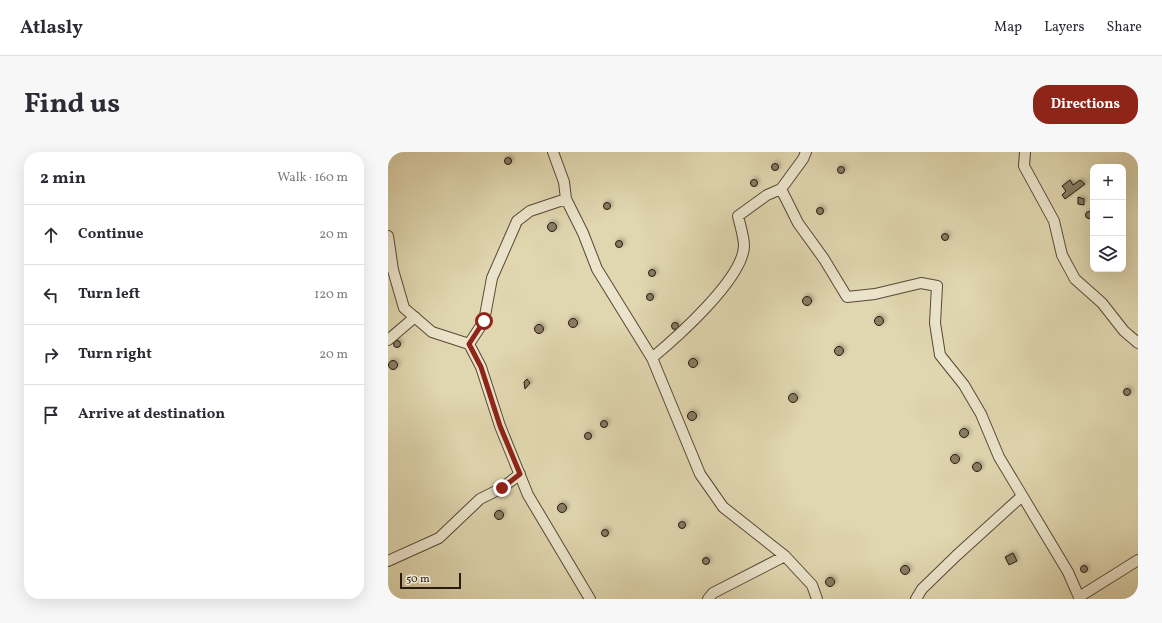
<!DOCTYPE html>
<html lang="en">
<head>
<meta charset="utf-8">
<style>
  :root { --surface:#fff; --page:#f7f7f7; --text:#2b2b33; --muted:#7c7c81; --line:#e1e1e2; --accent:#8f2418 }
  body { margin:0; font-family:Vollkorn,serif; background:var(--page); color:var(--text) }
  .controls { position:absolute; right:12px; top:12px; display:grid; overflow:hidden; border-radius:8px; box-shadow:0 4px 16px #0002 }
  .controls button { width:36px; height:36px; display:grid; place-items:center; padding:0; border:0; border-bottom:1px solid var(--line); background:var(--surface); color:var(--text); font:20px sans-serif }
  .scale { position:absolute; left:12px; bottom:10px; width:61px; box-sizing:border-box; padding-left:4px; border:2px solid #29190f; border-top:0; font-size:11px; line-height:14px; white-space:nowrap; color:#29190f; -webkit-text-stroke:3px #ebe4cb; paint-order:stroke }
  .stop { position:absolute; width:12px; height:12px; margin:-9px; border:3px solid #8f2418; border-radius:50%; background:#fff }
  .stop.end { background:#8f2418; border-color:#fff; box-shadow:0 1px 4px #0008 }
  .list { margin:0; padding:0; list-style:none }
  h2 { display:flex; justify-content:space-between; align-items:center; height:52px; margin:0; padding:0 16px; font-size:17px }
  h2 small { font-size:13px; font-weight:400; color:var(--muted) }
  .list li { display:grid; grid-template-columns:26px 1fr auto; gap:12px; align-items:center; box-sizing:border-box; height:60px; padding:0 16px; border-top:1px solid var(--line) }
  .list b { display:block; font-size:15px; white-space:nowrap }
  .list em { font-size:13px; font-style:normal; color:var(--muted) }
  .icon { flex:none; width:22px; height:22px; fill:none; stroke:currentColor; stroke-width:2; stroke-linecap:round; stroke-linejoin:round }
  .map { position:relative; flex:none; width:750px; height:447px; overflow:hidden; border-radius:16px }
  header { display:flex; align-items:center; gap:24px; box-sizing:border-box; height:56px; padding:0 20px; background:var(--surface); border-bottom:1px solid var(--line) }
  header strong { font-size:19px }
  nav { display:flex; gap:22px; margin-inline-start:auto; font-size:14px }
  .intro { display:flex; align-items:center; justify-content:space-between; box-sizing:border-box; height:96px; padding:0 24px }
  h1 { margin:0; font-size:28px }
  .button { padding:10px 18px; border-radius:16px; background:var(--accent); color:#fff; font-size:14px; font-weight:700 }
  main { display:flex; gap:24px; padding:0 24px }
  aside { flex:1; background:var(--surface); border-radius:16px; box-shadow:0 4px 16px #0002 }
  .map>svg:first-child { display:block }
  .building { fill:#887b62; stroke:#29190f; filter:url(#shadow) }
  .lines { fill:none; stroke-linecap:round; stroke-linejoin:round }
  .minor-casing { stroke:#574837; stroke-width:12 }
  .minor { stroke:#ebe4cb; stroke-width:10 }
  .route { stroke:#8f2418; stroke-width:5 }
</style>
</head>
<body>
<header>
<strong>Atlasly</strong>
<nav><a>Map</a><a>Layers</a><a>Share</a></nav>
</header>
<div class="intro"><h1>Find us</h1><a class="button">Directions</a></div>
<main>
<aside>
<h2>2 min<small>Walk · 160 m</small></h2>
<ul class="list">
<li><svg class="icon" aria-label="ahead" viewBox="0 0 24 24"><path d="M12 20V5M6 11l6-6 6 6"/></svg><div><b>Continue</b></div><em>20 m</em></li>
<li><svg class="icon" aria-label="left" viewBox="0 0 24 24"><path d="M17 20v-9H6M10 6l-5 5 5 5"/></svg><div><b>Turn left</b></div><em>120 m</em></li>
<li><svg class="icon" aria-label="right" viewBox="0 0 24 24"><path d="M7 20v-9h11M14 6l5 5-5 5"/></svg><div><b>Turn right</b></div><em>20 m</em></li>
<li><svg class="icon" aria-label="arrive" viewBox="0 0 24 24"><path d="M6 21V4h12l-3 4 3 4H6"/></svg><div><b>Arrive at destination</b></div></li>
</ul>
</aside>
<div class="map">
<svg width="750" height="447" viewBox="0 0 750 447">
  <defs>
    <filter id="shadow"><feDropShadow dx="2" dy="-2" stdDeviation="2" flood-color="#0004"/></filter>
  </defs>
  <rect width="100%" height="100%" fill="#e0d6af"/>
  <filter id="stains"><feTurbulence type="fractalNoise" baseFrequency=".005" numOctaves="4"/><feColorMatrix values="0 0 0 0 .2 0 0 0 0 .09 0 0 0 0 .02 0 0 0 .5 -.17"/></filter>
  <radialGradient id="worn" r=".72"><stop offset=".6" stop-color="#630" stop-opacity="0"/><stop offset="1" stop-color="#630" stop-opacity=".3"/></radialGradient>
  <path class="building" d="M116.5 9a3.5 3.5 0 1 1 7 0a3.5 3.5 0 1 1-7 0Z
    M383.5 15a3.5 3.5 0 1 1 7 0a3.5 3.5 0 1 1-7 0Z
    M449.5 18a3.5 3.5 0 1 1 7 0a3.5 3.5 0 1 1-7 0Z
    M362.5 31a3.5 3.5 0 1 1 7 0a3.5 3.5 0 1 1-7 0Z
    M682,28l3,5 7,-5 5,4 -20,15 -3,-4 4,-4 -4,-5z
    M690,45l6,2v6l-6,-1z
    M215.5 54a3.5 3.5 0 1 1 7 0a3.5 3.5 0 1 1-7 0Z
    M428.5 59a3.5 3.5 0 1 1 7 0a3.5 3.5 0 1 1-7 0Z
    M697.5 63a3.5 3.5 0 1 1 7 0a3.5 3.5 0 1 1-7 0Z
    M159.5 75a4.5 4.5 0 1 1 9 0a4.5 4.5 0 1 1-9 0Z
    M553.5 85a3.5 3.5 0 1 1 7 0a3.5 3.5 0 1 1-7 0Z
    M227.5 92a3.5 3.5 0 1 1 7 0a3.5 3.5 0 1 1-7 0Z
    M260.5 121a3.5 3.5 0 1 1 7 0a3.5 3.5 0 1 1-7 0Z
    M258.5 145a3.5 3.5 0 1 1 7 0a3.5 3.5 0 1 1-7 0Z
    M414.5 149a4.5 4.5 0 1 1 9 0a4.5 4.5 0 1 1-9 0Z
    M486.5 169a4.5 4.5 0 1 1 9 0a4.5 4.5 0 1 1-9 0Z
    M180.5 171a4.5 4.5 0 1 1 9 0a4.5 4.5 0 1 1-9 0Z
    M283.5 174a3.5 3.5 0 1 1 7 0a3.5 3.5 0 1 1-7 0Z
    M146.5 177a4.5 4.5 0 1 1 9 0a4.5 4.5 0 1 1-9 0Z
    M5.5 192a3.5 3.5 0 1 1 7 0a3.5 3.5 0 1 1-7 0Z
    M446.5 199a4.5 4.5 0 1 1 9 0a4.5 4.5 0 1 1-9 0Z
    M300.5 211a4.5 4.5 0 1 1 9 0a4.5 4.5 0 1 1-9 0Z
    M0.5 213a4.5 4.5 0 1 1 9 0a4.5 4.5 0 1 1-9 0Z
    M139,227l3,4 -5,6 -1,-7z
    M735.5 240a3.5 3.5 0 1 1 7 0a3.5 3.5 0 1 1-7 0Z
    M400.5 246a4.5 4.5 0 1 1 9 0a4.5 4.5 0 1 1-9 0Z
    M299.5 264a4.5 4.5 0 1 1 9 0a4.5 4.5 0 1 1-9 0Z
    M212.5 272a3.5 3.5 0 1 1 7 0a3.5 3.5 0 1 1-7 0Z
    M571.5 281a4.5 4.5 0 1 1 9 0a4.5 4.5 0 1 1-9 0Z
    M196.5 284a3.5 3.5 0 1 1 7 0a3.5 3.5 0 1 1-7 0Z
    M562.5 307a4.5 4.5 0 1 1 9 0a4.5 4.5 0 1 1-9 0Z
    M584.5 315a4.5 4.5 0 1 1 9 0a4.5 4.5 0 1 1-9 0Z
    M169.5 356a4.5 4.5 0 1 1 9 0a4.5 4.5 0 1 1-9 0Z
    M106.5 363a4.5 4.5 0 1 1 9 0a4.5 4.5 0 1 1-9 0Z
    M290.5 373a3.5 3.5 0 1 1 7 0a3.5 3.5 0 1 1-7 0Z
    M213.5 381a3.5 3.5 0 1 1 7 0a3.5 3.5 0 1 1-7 0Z
    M625,401l4,8 -8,4 -4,-8z
    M314.5 409a3.5 3.5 0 1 1 7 0a3.5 3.5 0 1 1-7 0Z
    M692.5 417a3.5 3.5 0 1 1 7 0a3.5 3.5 0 1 1-7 0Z
    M512.5 418a4.5 4.5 0 1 1 9 0a4.5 4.5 0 1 1-9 0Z
    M437.5 430a4.5 4.5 0 1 1 9 0a4.5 4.5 0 1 1-9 0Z"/>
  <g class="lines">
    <g class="minor-casing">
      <path id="minor" d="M165,0l11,30 2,17 17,34 14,36 55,89 48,116 23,33 62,49 27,29 5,14
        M637,0l-1,14 30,55 8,34 13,24 27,24 22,28 14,12
        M393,37l17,34 26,36 23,38 28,-3 46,-11 16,3 -2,37 5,32 24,30 17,29 18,43 69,115 11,25 59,-37
        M0,84l5,34 11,38 28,24 37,12 12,23 19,59 28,69 62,104
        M0,188l27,-23
        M81,192l15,-23 8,-43 25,-57 13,-10 36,-12
        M264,206c24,-20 91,-79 92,-112 0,-9 -4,-21 -6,-30l29,-21 14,-6 22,-30 3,-7
        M0,409l51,-23 41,-39 22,-11 18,-14
        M320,447l5,-6 72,-37
        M528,447l6,-10 34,-33 66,-60"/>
    </g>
    <use href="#minor" class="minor"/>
  </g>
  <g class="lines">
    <path class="route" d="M96,169l-15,23 12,23 19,59 20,48 -18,14"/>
  </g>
  <rect width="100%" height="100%" filter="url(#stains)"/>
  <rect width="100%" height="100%" fill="url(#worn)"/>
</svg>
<div class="controls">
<button>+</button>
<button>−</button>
<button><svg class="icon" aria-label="layers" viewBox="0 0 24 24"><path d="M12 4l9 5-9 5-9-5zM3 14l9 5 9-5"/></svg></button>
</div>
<div class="scale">50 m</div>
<div class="stop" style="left:96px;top:169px"></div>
<div class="stop end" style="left:114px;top:336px"></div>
</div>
</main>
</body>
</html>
